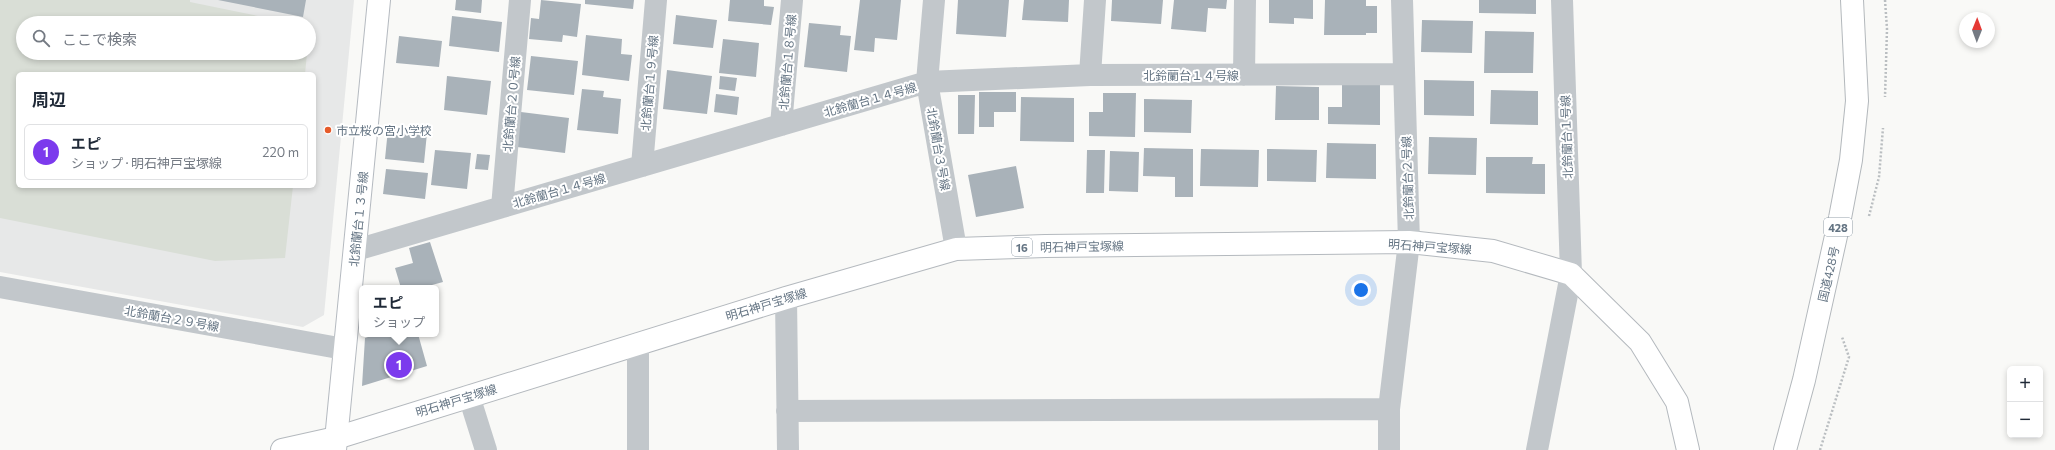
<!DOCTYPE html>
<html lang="ja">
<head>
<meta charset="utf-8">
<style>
  :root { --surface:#fff; --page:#f2f2f3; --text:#1f2937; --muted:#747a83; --line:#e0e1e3; --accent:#7c3aed }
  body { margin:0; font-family:Commissioner,"Noto Sans JP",sans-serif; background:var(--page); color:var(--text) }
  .controls { position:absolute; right:12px; bottom:12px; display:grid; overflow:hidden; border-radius:6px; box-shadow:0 2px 6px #0003 }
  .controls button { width:36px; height:36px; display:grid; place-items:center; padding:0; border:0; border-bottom:1px solid var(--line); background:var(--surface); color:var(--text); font:20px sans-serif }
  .compass { position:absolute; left:1959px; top:12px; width:36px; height:36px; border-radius:50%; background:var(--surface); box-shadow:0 2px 6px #0003; rotate:1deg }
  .you { position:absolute; left:1361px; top:290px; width:14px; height:14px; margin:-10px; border:3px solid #fff; border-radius:50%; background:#1a73e8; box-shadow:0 0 0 6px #1a73e833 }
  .badge { display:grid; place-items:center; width:26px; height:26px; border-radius:50%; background:var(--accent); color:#fff; font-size:13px; font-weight:700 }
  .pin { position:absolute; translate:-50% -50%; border:2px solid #fff; box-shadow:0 1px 4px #0006 }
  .popup { position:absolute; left:359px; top:285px; width:80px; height:52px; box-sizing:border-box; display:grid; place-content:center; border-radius:6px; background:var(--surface); filter:drop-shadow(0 1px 3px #0005); font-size:13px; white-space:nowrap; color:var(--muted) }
  .popup b { font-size:15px; color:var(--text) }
  .popup::after { content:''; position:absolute; left:50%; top:100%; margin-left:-8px; border:8px solid transparent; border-top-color:var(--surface) }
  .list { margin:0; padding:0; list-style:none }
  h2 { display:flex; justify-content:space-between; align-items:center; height:52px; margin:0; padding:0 16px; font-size:17px }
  h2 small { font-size:13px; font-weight:400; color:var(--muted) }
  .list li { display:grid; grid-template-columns:26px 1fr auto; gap:12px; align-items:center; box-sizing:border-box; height:56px; margin:0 8px 8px; padding:0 8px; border:1px solid var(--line); border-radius:6px }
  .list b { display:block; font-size:15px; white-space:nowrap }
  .list p { margin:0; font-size:13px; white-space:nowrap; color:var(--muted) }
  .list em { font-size:13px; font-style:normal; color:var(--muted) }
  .icon { flex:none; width:22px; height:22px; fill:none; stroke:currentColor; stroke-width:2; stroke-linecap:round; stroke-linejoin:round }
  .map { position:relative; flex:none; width:2055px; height:450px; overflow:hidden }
  .search { position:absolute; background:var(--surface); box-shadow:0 2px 6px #0003; left:16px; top:16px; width:300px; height:44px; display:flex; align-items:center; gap:10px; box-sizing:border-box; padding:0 14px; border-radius:22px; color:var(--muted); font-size:15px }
  .panel { position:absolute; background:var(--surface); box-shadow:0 2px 6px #0003; left:16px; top:72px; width:300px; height:116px; border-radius:6px }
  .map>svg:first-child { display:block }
  .built { fill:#e7e8e8; fill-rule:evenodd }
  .green { fill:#d9ded6 }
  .building { fill:#a9b2b9 }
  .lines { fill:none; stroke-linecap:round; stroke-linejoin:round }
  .secondary-casing { stroke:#b5bac0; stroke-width:24 }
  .primary-casing { stroke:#b4b9be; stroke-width:24 }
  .highway-casing { stroke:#b3b8bc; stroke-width:24 }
  .path { stroke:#babec1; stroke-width:2.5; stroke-dasharray:2 2; stroke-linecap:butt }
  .street { stroke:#c2c7cb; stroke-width:22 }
  .secondary { stroke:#fff; stroke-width:22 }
  .primary { stroke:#fff; stroke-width:22 }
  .highway { stroke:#fff; stroke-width:22 }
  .poi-dot { fill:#e65b2a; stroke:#fff; stroke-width:1.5 }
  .labels { text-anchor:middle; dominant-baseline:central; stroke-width:4; stroke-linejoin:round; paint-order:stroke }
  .shield { fill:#fff; stroke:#929ea8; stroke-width:1 }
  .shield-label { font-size:11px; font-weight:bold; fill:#647483 }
  .street-label { font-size:12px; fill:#647483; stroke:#fff }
  .poi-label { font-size:12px; fill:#647483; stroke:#fff; text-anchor:start }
</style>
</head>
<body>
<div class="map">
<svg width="2055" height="450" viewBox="0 0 2055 450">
  <rect width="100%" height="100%" fill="#f9f9f7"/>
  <path class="built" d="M0,0h354l-30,315 -21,12 -303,-55zM23,23h286v30h-286zM18,74h296v112h-296z"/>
  <path class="green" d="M0,0h190v2l102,21h-269v30h284l-2,21h-287v112h275l-8,72 -70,3 -215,-43z"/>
  <path class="building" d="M218,0h88l-3,17z
    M456,0h26l-1,13 -26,-3z
    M541,0l40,4 -4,33 -14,-2 -1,7 -33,-3 2,-21 8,1z
    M585,0h49l-1,9 -48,-5z
    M730,0h34v6l10,1 -3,18 -43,-4z
    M860,0h41l-4,40 -22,-2 -1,14 -20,-2z
    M958,0h51l-3,37 -50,-3z
    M1024,0h45l-1,22 -46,-2z
    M1112,0h51l-2,24 -50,-3z
    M1174,0h53l-1,9 -18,-1 -2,24 -35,-3z
    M1269,0h44v19l-19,-1v6l-25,-1z
    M1325,0h41v6h11v27h-11v2h-42z
    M1479,0h57v14l-57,-1z
    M676,15l41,5 -4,28 -40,-4z
    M452,16l50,6 -3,30 -50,-6z
    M1422,20l51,1 -1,32 -51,-1z
    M809,23l32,3 -1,9 11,1 -4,36 -43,-5z
    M1485,31l49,1 -1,41h-49z
    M586,35l36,4 -1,15 11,1 -3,26 -47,-6z
    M399,36l43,5 -3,26 -43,-4z
    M723,39l36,4 -3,34 -37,-4z
    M531,56l47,5 -4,34 -47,-5z
    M667,70l45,6 -5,38 -44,-5z
    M447,76l44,5 -4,34 -43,-5z
    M720,76l17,2 -2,13 -16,-2z
    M1424,80l50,1v35l-50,-1z
    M1342,84h38v41l-52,-1v-17h14z
    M1276,86l43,1v33h-44z
    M582,89l22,2 -1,6 18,2 -3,35 -41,-4z
    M1491,90l47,1v34l-48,-1z
    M979,92h37v20h-22v15h-15z
    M1103,93h33l-1,44 -46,-1v-24h14z
    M716,94l23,3 -2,18 -23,-3z
    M958,95h17l-1,39h-16z
    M1021,97l53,1v44l-54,-1z
    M1144,99l48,1 -1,33 -47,-1z
    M521,112l48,6 -4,35 -48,-6z
    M388,129l39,4 -3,30 -39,-4z
    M1429,137l48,1 -1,37 -48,-1z
    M1327,143l49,1v35l-50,-1z
    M1144,148l49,1v48h-18v-20l-32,-1z
    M1201,149l58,1 -1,37 -58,-1z
    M1267,149l50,1 -1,32 -49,-1z
    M435,150l36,3 -4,36 -36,-4z
    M1087,150h18l-1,43h-18z
    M1110,151l29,1 -1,40 -29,-1z
    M477,154l13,1 -2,15 -13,-1z
    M1486,157h47l-1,7h13v30l-59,-1z
    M1016,166l8,42 -48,9 -8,-42z
    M386,169l42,4 -3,26 -42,-5z
    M430,242l13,40 -11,3 1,3h-32l-6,-20 18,-5 -4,-15z
    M377,334h41l9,32 -65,20 3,-48z"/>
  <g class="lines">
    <g class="secondary-casing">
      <path id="secondary" d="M335,450l44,-450"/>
    </g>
    <g class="primary-casing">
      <path id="primary" d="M282,450l54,-12 450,-140 170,-49 89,-3 364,-4 84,9 78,23 69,68 37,60 11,48"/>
    </g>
    <g class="highway-casing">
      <path id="highway" d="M1785,450l19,-70 36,-162 11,-58 6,-59 -5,-101"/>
    </g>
    <path class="path" d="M1885,0l2,29 -2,68
      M1869,216l10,-39 4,-49
      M1820,450l29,-93 -7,-20"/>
    <path class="street" d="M934,0l-7,82 29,167
      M1090,75l5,-75
      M1244,75l1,-75
      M781,125l11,-125
      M642,166l14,-166
      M502,207l18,-207
      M356,250l571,-168 163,-7 313,-1
      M0,287l344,62
      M786,298l2,152
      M638,344v106
      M469,396l17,54
      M787,411l602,-2
      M1389,450v-41l20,-167 -7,-242
      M1537,450l34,-176 -9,-274"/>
    <use href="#secondary" class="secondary"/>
    <use href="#primary" class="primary"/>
    <use href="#highway" class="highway"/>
  </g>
  <circle class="poi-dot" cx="328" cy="130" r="4"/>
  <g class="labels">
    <g class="shield">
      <rect x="1824" y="218" width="28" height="18" rx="3"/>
      <rect x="1012" y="238" width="20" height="18" rx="3"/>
    </g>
    <g class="shield-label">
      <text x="1838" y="227">428</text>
      <text x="1022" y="247">16</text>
    </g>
    <g class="street-label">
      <text transform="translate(787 62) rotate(-85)">北鈴蘭台１８号線</text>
      <text x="1191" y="75">北鈴蘭台１４号線</text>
      <text transform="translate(649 83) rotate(-85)">北鈴蘭台１９号線</text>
      <text transform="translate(870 99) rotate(-16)">北鈴蘭台１４号線</text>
      <text transform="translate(511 104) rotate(-85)">北鈴蘭台２０号線</text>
      <text transform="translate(1566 137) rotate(-92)">北鈴蘭台１号線</text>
      <text transform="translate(939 149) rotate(80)">北鈴蘭台３号線</text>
      <text transform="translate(1407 178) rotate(-92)">北鈴蘭台２号線</text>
      <text transform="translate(559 190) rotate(-16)">北鈴蘭台１４号線</text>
      <text transform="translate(358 219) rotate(-84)">北鈴蘭台１３号線</text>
      <text transform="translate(1082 246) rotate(-1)">明石神戸宝塚線</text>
      <text transform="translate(1430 246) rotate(4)">明石神戸宝塚線</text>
      <text transform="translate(1828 274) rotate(-77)">国道428号</text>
      <text transform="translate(766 304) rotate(-17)">明石神戸宝塚線</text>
      <text transform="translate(172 318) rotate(10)">北鈴蘭台２９号線</text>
      <text transform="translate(456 400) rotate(-17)">明石神戸宝塚線</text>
    </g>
    <g class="poi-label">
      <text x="336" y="130">市立桜の宮小学校</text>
    </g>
  </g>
</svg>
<div class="controls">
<button>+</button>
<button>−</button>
</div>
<svg class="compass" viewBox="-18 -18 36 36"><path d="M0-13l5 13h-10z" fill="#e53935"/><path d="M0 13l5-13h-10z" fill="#747a83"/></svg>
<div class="you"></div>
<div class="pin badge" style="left:399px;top:365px">1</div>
<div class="popup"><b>エピ</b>ショップ</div>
<div class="search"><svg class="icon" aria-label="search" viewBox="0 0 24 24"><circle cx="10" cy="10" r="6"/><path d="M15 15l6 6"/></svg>ここで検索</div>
<section class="panel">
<h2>周辺<small></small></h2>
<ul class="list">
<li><span class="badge">1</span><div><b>エピ</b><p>ショップ · 明石神戸宝塚線</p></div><em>220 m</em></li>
</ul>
</section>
</div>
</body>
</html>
